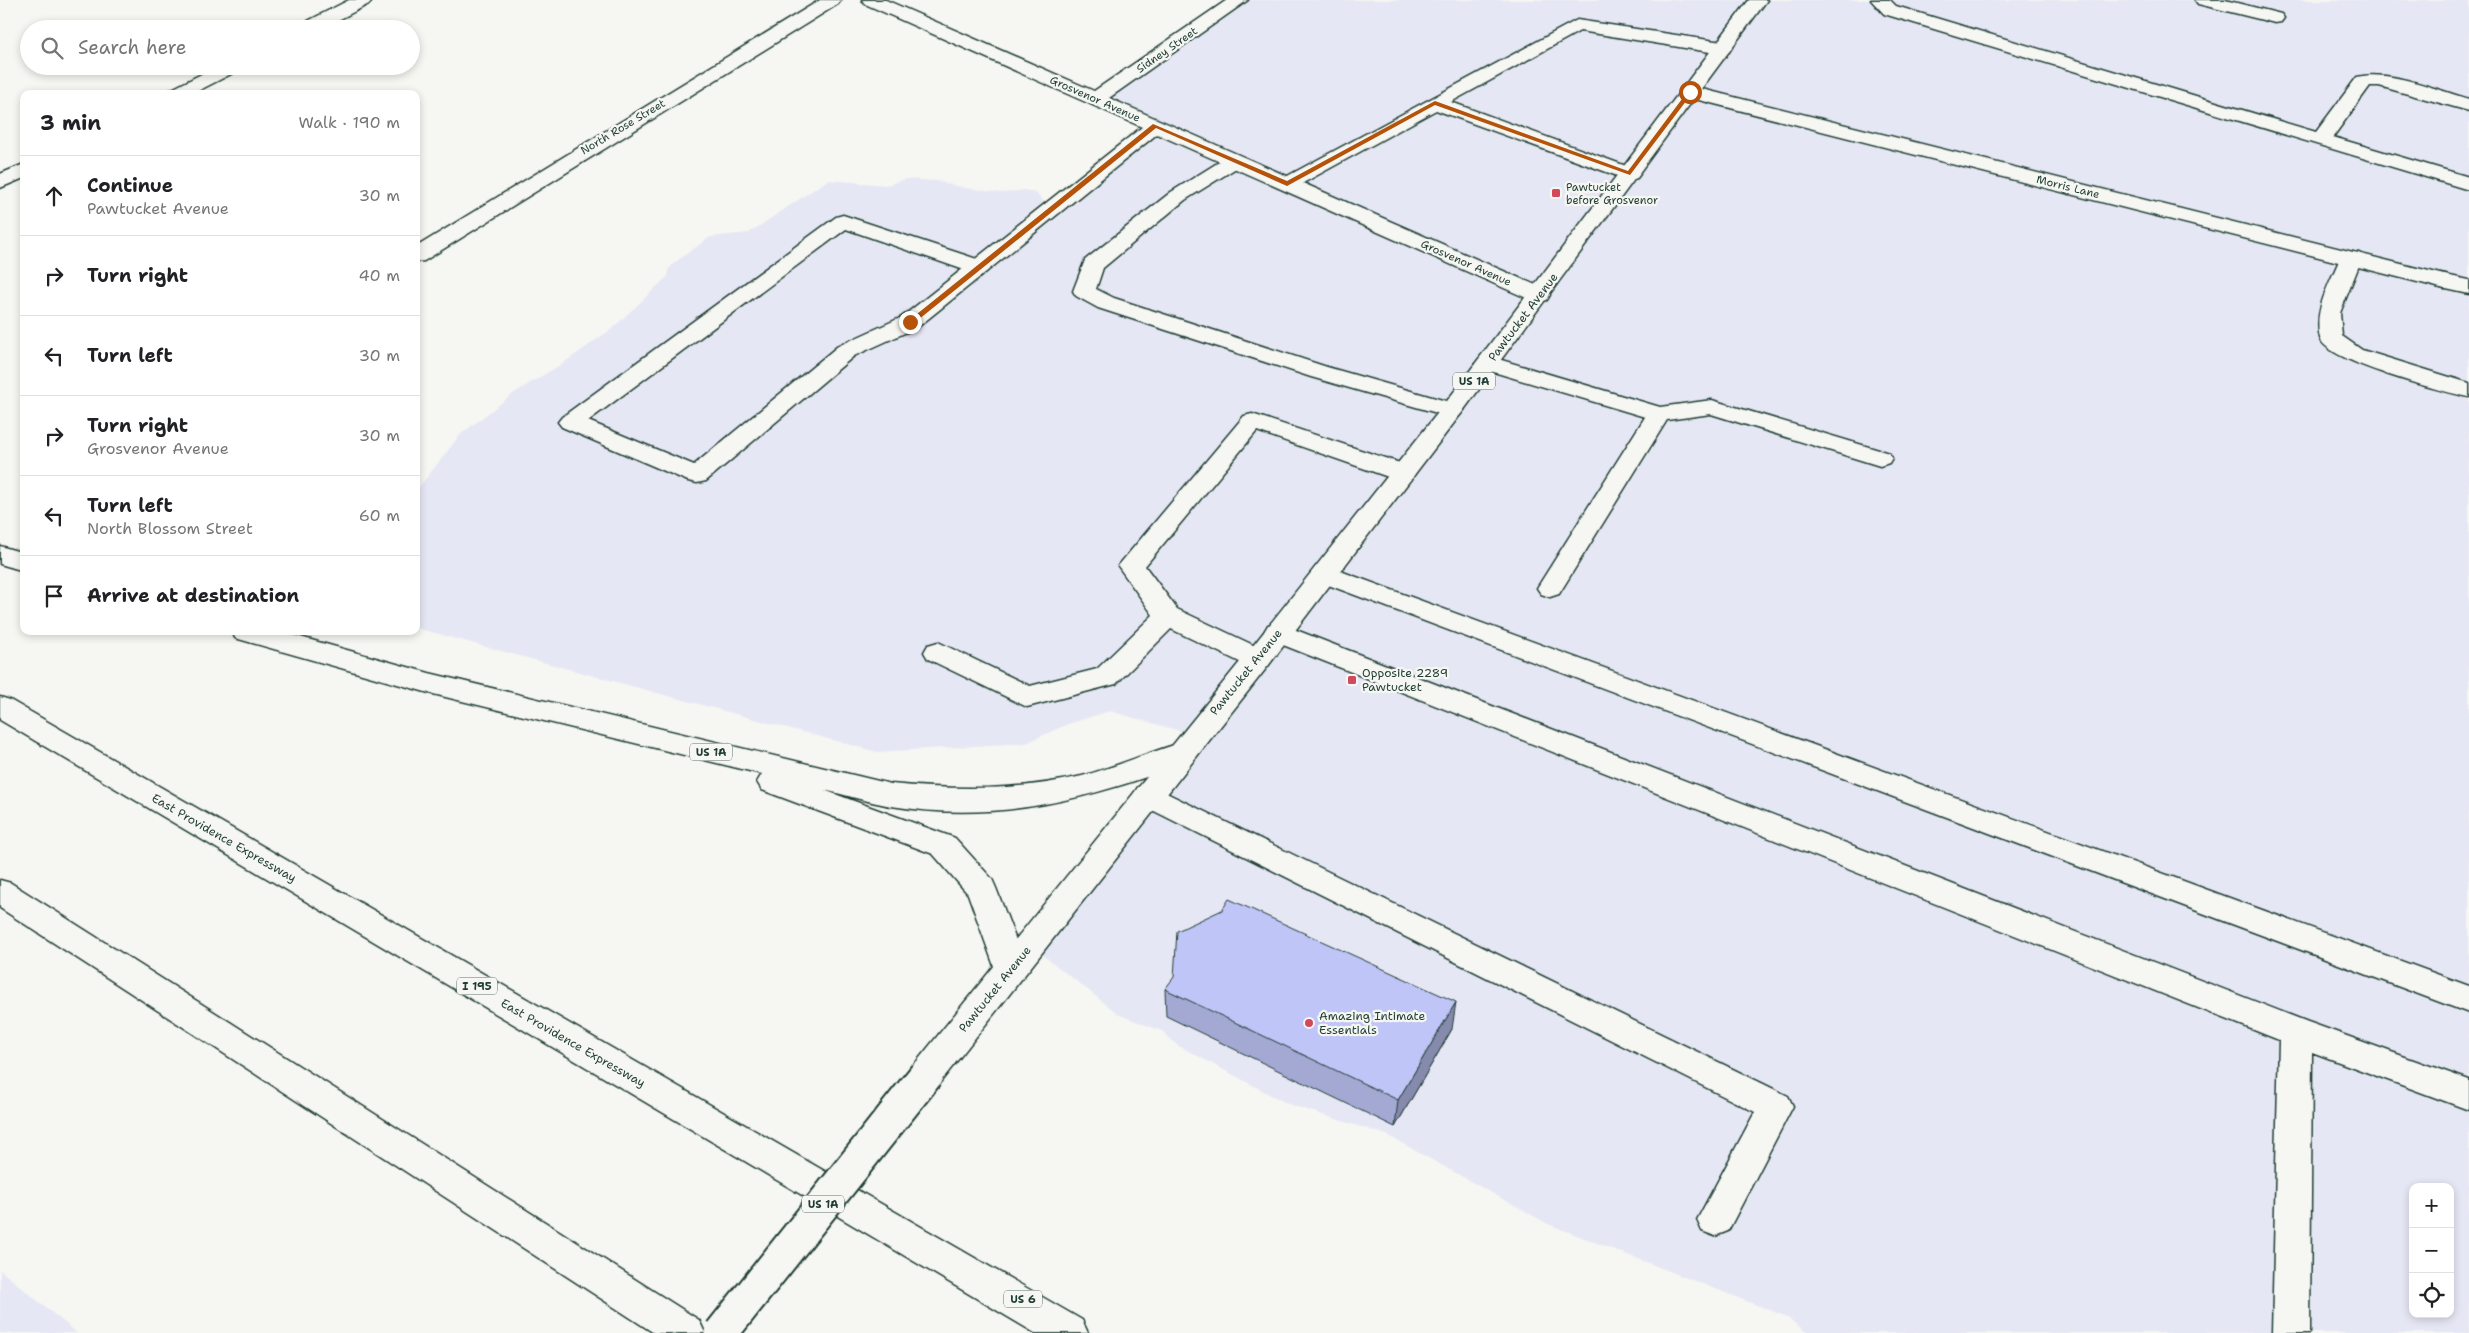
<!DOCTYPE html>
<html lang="en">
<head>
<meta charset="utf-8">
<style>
  :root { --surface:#fff; --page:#f6f6f6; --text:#202124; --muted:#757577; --line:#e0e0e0 }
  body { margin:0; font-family:"Shantell Sans",sans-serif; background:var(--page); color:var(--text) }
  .controls { position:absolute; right:15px; bottom:15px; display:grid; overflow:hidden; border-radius:10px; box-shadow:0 2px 8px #0003 }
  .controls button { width:45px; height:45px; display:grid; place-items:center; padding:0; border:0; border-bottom:1px solid var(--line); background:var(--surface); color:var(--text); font:25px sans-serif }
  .stop { position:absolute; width:15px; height:15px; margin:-11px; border:4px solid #b45309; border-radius:50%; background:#fff }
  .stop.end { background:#b45309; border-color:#fff; box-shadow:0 1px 5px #0008 }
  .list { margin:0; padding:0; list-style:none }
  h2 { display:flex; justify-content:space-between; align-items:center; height:65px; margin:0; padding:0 20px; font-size:21px }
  h2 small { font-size:16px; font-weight:400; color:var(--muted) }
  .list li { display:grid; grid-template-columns:32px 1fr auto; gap:15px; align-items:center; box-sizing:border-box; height:80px; padding:0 20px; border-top:1px solid var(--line) }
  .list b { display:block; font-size:19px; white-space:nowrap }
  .list p { margin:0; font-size:16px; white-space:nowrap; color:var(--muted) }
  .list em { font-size:16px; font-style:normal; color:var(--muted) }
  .icon { flex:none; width:28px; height:28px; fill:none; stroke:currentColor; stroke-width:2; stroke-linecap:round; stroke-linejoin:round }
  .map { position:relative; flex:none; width:2469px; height:1333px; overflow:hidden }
  .search { position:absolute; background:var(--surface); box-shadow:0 2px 8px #0003; left:20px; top:20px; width:400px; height:55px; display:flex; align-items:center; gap:12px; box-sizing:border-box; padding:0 18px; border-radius:28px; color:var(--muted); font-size:19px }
  .panel { position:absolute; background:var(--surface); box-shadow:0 2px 8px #0003; left:20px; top:90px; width:400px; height:545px; border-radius:10px }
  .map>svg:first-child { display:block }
  .built { fill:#e6e7f4; fill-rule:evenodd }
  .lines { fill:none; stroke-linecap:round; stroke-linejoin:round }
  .service-casing { stroke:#1f3d34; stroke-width:3 }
  .minor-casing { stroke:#1f3d34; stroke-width:3 }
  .primary-casing { stroke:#1f3d34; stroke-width:3 }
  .motorway-casing { stroke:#1f3d34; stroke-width:3 }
  .service { fill:#f6f6f2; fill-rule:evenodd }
  .minor { fill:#f6f6f2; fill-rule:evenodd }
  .primary { fill:#f6f6f2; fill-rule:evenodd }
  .motorway { fill:#f6f6f2; fill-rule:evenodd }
  .primary-bridge-casing { stroke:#1f3d34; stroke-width:37; stroke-linecap:butt }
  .primary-bridge { stroke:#f6f6f2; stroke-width:33 }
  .wall { fill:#a4a9d4; stroke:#1f3d34 }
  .shaded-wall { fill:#868aad; stroke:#1f3d34 }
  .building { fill:#bfc5f7; stroke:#1f3d34 }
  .route { fill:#b45309 }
  .poi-dot { fill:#d1495b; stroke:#f6f6f2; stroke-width:2 }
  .labels { text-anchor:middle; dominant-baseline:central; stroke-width:4.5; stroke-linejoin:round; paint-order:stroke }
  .far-street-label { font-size:11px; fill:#1f3d34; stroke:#f6f6f2 }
  .far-poi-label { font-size:11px; fill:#1f3d34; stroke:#f6f6f2; text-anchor:start }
  .shield { fill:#f6f6f2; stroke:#60746d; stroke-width:1 }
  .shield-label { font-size:11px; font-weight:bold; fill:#1f3d34 }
  .street-label { font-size:12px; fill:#1f3d34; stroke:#f6f6f2 }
  .poi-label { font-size:12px; fill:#1f3d34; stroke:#f6f6f2; text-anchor:start }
</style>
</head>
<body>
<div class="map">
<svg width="2469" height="1333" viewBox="0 0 2469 1333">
  <rect width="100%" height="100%" fill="#f6f6f2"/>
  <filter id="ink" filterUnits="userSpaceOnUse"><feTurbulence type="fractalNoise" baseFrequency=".02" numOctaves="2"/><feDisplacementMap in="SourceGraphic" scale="10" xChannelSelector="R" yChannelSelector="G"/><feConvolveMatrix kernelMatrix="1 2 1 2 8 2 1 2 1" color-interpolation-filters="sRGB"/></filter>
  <g filter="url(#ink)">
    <path class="built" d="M1235,0h1234v1333h-661l-23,-17 -237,-92 -161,-89 -99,-31 -111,-59 -15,-14 -42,-16 -85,-66 162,-213 -87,-25 -42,13 -42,19 -149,9 -461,-124v-137l44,-56 54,-42 51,-31 48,-34 55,-52v-6l6,-7 36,-26 39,-4 79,-53 58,5 20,-6 31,2 28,7 37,5 22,-3 11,2 13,14 96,-77 -59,-28zM2413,1187h37v127h-37z
      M0,1270l77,63h-77z"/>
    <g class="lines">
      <g class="service-casing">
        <path id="service" d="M1871,0h19l6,6 420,126 41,-55c32,-8 80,13 112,22v12l-90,-25h-9l-37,51 136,40v13l-585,-176z
          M2195,0h30l56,14 3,4 -3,4 -6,1 -77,-19z
          M1577,20l145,22 7,2 2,4 -2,4 -7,2 -142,-23 -129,71 186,68 3,4 -3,4 -7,2 -7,-2 -187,-68 -142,78 -7,2 -7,-2 -3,-4 3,-4z
          M1234,155l7,2 3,4 -3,4 -56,35 -82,68 -7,21 18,9 213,69 133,38 4,5 -4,5 -8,2 -8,-2 -133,-38 -213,-69 -22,-12 -3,-5 12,-31 86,-68 56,-35z
          M843,215l143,47 3,5 -3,5 -8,2 -8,-2 -124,-43 -258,192 106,44 144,-119 64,-29 8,-2 8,2 3,5 -3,5 -64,29 -148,125 -9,2 -9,-2 -126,-54 -4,-5 4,-5 274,-200z
          M2351,252l8,1 3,5 -22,55 2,23 20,14 107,33v14c-25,-5 -144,-36 -149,-59 -7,-28 10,-55 20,-80l3,-5z
          M2445,275l24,5v14l-32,-7 -3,-5 3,-5z
          M1488,356l172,51 52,-7 177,53 3,5 -3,5 -9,3 -169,-52 -44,6 -108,174 -9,3 -9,-3 -4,-6 108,-171 -165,-49 -4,-5 4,-5z
          M1252,414l160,53 3,6 -3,6 -9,2 -9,-2 -137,-48 -112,135 32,43 91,43 4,7 -4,7 -10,3 -10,-3 -77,-37 -55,55 -89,23 -99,-48 -4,-7 4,-7 10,-3 92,44 67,-17 56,-54 -35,-49 126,-150z
          M1324,565l1145,421v27l-1154,-433 -4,-6 4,-6z
          M1278,623l1030,399 161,58v30l-157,-58 -2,281h-38l7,-293 -1011,-401 -4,-7 4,-7z
          M1148,784l640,312 5,10 -65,125 -13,5 -13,-5 -5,-11 58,-108 -617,-309 -5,-8 5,-8z"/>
      </g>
      <g class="minor-casing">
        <path id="minor" d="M349,0h23l-3,4 -48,25h-24l3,-4z
          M820,0h21l-3,4 -414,257 -8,1v-15z
          M862,0h24l208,91 133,-91h21l-139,98 438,192 3,5 -3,5 -8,2 -8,-2 -374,-166 -239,193 -8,2 -8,-2 -3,-5 3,-5 240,-190 -277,-123z
          M217,66h24l-2,4 -47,24h-24l2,-4z
          M1690,86l763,191 3,5 -3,5 -8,2 -762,-193 -3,-4 3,-4z
          M24,164v14l-24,10v-14z"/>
      </g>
      <g class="primary-casing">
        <path id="primary" d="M1749,0h18l-307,415 -192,251 -330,419 -12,4 -12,-4 -5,-10 5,-10 334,-413 196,-247z"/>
      </g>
      <g class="motorway-casing">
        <path id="motorway" d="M0,546l24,7v18l-24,-7z
          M232,631h47l150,42 462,111c64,6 128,7 191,-8 33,-9 65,-23 98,-33l10,3 4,8 -4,8c-101,36 -189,62 -299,44 -22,-4 -45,-11 -67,-16l131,48 37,41 4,9 31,81 -5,9 -11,4 -11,-4 -5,-9 -27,-75 -35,-40 -171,-64 -5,-8 5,-8 -333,-81 -194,-55z
          M0,697l10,3 1072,620 6,13h-53l-1035,-613z
          M0,880l11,3 688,437 6,13h-51l-654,-425z"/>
      </g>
      <use href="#service" class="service"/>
      <use href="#minor" class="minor"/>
      <use href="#primary" class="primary"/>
      <use href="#motorway" class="motorway"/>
      <g class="primary-bridge-casing">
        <path id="primary-bridge" d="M721,1333l205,-258"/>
      </g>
      <use href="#primary-bridge" class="primary-bridge"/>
    </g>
    <path class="wall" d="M1165,989l287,40 -57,98 -229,-111z"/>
    <path class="shaded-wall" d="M1456,1002l-4,27 -57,98 3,-27z"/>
    <path class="building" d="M1229,899l227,103 -58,98 -233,-111 9,-12 3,-46 45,-21z"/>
  </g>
  <path class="route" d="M1688,91l5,1 -63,83 -195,-70 -148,81 -131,-58 -243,196 -6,-2 246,-198 134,57 148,-80 193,70z"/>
  <g class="poi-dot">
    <rect x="1551" y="188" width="10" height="10" rx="2.5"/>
    <rect x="1347" y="675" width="10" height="10" rx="2.5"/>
    <circle cx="1309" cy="1023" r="5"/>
  </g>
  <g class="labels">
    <g class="far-street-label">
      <text transform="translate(1167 50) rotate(-35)">Sidney Street</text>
      <text transform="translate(1095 99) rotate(24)">Grosvenor Avenue</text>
      <text transform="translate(623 127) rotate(-31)">North Rose Street</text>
      <text transform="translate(2068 187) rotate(14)">Morris Lane</text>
      <text transform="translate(1466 263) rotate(24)">Grosvenor Avenue</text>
    </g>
    <g class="far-poi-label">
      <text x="1566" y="187">Pawtucket<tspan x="1566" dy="13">before Grosvenor</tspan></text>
    </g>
    <g class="shield">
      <rect x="1453" y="372.5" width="42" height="17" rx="4"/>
      <rect x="690" y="743.5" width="42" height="17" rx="4"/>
      <rect x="457" y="977.5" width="40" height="17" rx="4"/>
      <rect x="802" y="1195.5" width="42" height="17" rx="4"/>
      <rect x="1004" y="1290.5" width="38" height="17" rx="4"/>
    </g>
    <g class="shield-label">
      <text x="1474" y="381">US 1A</text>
      <text x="711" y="752">US 1A</text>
      <text x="477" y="986">I 195</text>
      <text x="823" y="1204">US 1A</text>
      <text x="1023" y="1299">US 6</text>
    </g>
    <g class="street-label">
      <text transform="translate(1523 317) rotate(-53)">Pawtucket Avenue</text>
      <text transform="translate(1246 672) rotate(-51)">Pawtucket Avenue</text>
      <text transform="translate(224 838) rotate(30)">East Providence Expressway</text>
      <text transform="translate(995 989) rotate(-51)">Pawtucket Avenue</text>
      <text transform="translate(573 1043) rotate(30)">East Providence Expressway</text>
    </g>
    <g class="poi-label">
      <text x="1362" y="673">Opposite 2289<tspan x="1362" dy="14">Pawtucket</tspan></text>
      <text x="1319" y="1016">Amazing Intimate<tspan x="1319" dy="14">Essentials</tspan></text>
    </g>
  </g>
</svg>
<div class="controls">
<button>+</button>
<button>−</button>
<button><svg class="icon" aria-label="locate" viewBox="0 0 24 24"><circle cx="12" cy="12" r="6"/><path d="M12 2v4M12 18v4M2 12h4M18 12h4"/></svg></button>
</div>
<div class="stop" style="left:1690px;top:92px"></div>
<div class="stop end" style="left:910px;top:322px"></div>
<div class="search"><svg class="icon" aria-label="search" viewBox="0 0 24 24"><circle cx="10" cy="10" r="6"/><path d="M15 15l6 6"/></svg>Search here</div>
<section class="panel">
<h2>3 min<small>Walk · 190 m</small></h2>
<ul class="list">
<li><svg class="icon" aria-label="ahead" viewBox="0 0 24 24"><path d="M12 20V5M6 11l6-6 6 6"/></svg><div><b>Continue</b><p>Pawtucket Avenue</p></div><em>30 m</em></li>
<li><svg class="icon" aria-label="right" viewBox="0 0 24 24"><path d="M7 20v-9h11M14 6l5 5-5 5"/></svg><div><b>Turn right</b></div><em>40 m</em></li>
<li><svg class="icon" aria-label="left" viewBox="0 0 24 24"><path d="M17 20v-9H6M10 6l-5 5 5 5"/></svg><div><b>Turn left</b></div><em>30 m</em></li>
<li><svg class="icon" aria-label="right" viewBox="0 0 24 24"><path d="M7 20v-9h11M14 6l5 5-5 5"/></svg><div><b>Turn right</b><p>Grosvenor Avenue</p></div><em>30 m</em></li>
<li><svg class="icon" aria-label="left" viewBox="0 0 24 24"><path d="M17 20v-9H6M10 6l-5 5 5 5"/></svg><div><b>Turn left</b><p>North Blossom Street</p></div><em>60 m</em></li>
<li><svg class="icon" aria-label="arrive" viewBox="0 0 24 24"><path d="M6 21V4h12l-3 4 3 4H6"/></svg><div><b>Arrive at destination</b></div></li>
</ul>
</section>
</div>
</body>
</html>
